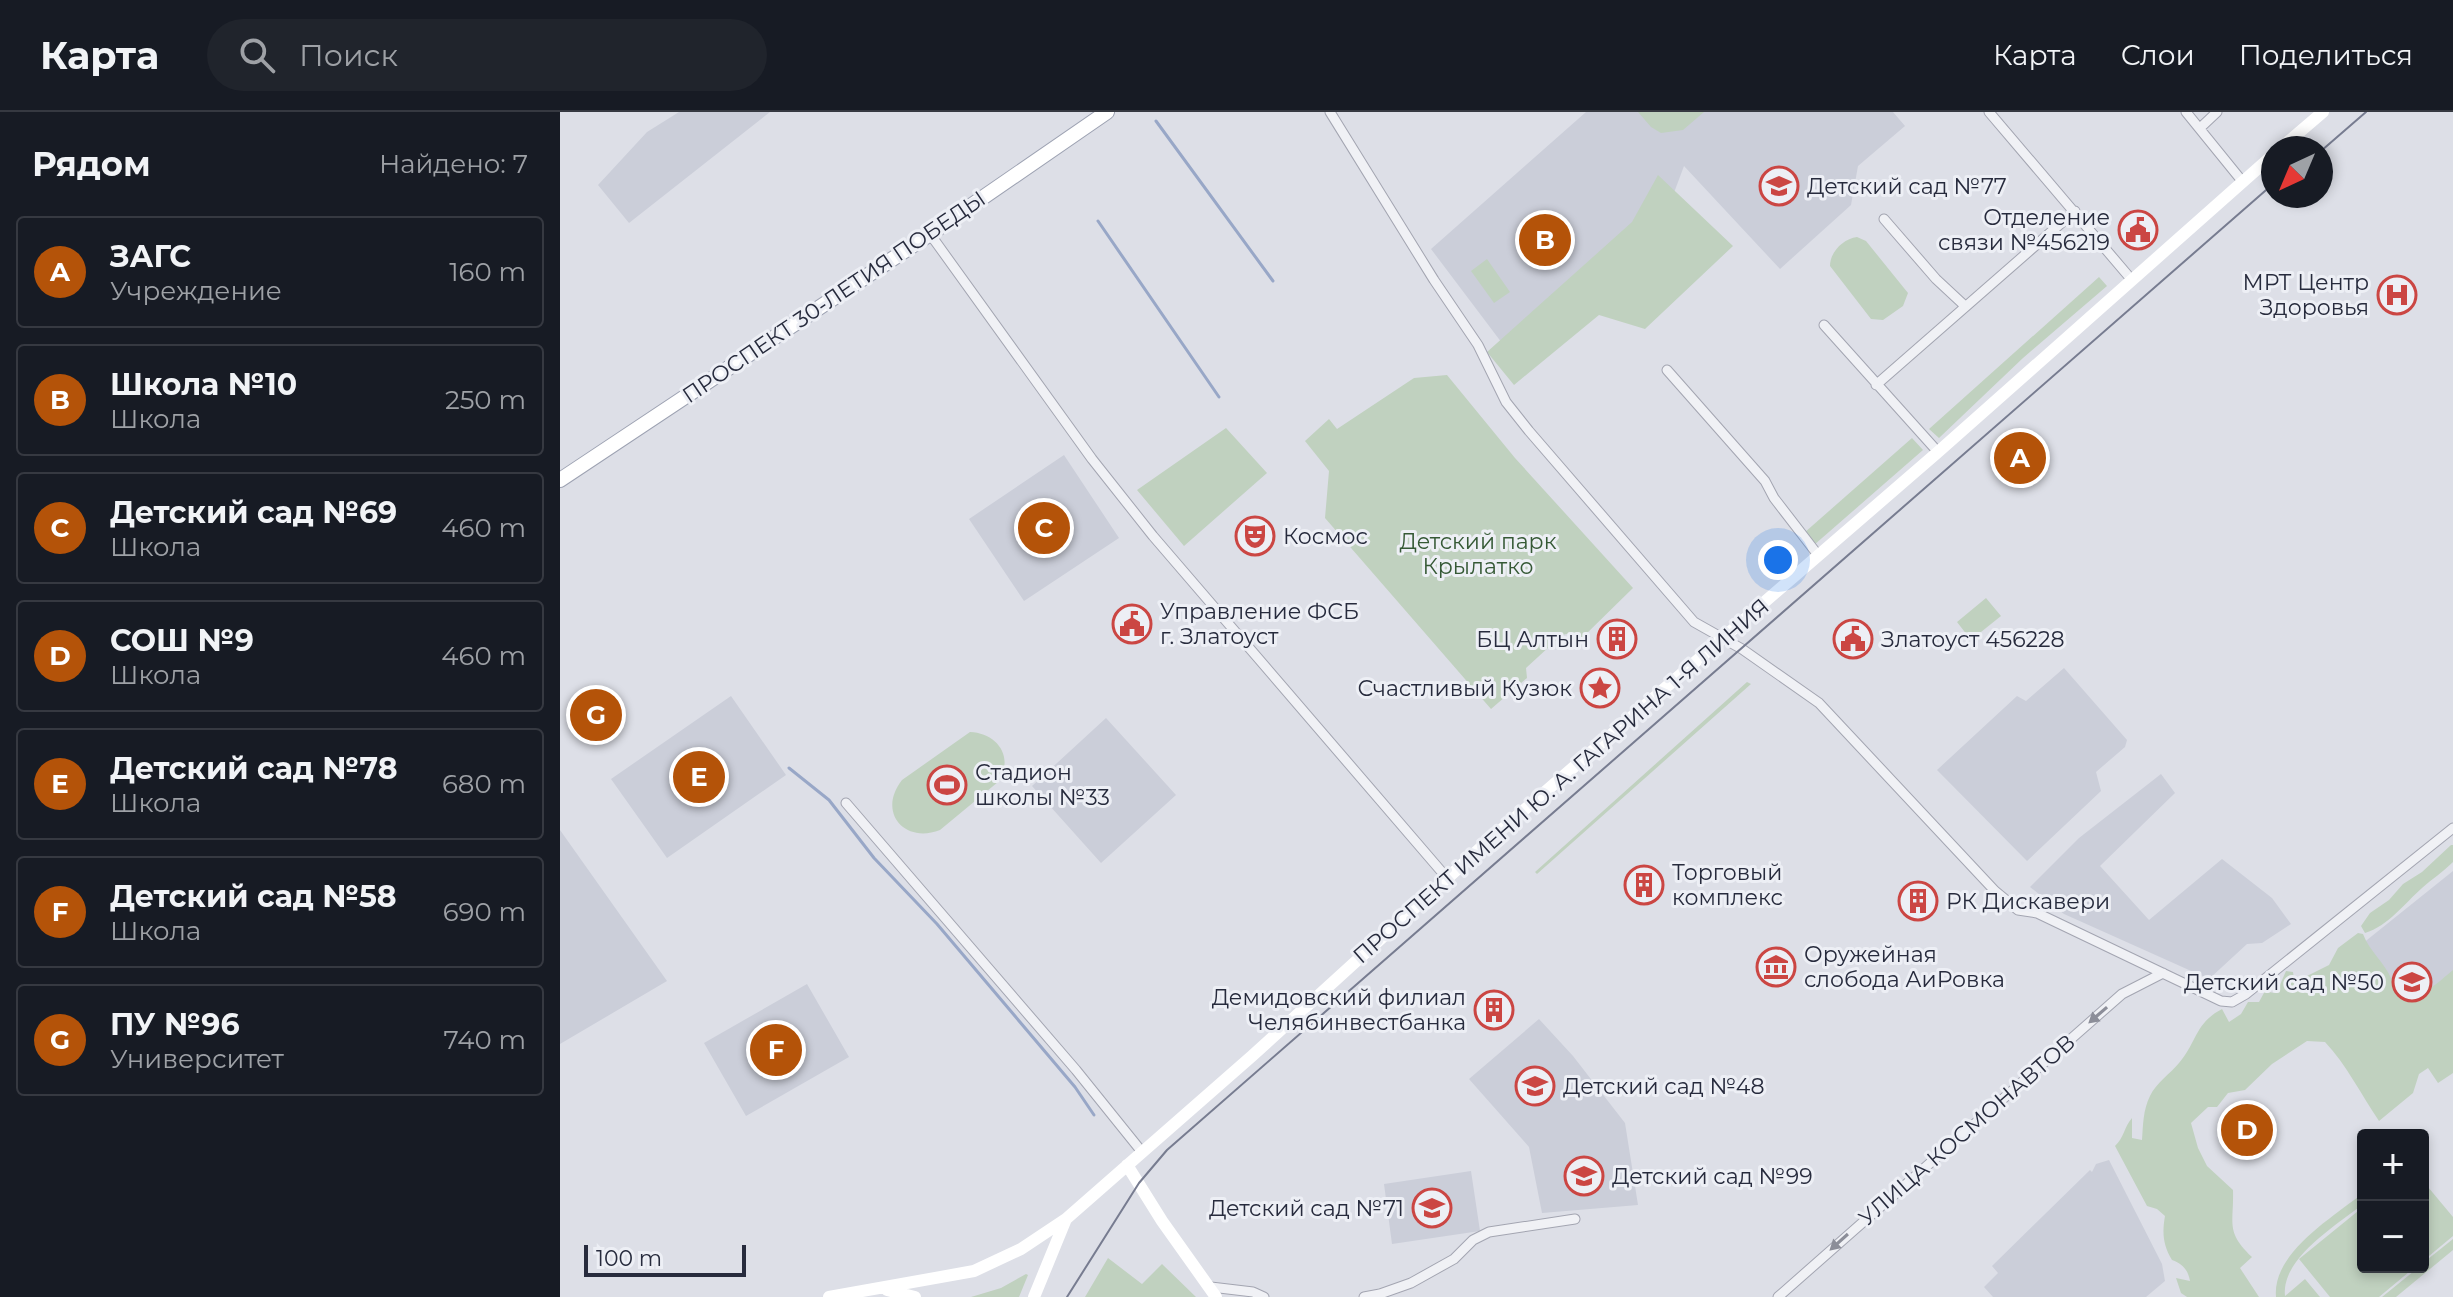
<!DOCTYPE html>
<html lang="ru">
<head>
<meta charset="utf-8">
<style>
  :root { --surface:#171b24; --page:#20242c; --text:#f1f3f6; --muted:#9ea1a6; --line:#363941; --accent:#b45309 }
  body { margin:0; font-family:Montserrat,sans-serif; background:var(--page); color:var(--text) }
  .controls { position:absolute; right:24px; bottom:24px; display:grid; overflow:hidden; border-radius:8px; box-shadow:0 4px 12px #0003 }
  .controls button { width:72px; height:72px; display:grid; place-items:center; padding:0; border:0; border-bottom:2px solid var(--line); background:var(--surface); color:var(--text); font:40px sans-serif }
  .compass { position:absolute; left:1701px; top:24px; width:72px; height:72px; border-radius:50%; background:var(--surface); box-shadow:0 4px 12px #0003; rotate:224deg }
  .scale { position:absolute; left:24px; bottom:20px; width:162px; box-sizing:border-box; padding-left:8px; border:4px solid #272b3d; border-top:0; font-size:22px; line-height:28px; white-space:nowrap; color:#272b3d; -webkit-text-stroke:6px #edeff5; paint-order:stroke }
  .you { position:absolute; left:1218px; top:448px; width:28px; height:28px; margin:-20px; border:6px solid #fff; border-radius:50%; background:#1a73e8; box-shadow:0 0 0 12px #1a73e833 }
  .badge { display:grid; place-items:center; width:52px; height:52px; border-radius:50%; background:var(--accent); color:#fff; font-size:26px; font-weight:700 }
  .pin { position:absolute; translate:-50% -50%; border:4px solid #fff; box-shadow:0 2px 8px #0006 }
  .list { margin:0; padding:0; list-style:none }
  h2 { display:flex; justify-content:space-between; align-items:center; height:104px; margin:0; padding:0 32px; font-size:34px }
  h2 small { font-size:26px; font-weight:400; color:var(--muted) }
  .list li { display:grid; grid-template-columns:52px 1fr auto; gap:24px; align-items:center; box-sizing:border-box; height:112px; margin:0 16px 16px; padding:0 16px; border:2px solid var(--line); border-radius:8px }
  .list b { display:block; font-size:30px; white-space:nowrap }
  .list p { margin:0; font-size:26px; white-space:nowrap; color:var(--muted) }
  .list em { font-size:26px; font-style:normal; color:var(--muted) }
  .icon { flex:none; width:44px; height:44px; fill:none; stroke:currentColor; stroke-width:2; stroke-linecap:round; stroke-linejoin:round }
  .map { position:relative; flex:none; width:1893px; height:1185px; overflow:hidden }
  header { display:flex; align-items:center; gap:48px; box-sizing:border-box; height:112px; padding:0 40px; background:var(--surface); border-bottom:2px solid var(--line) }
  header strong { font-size:38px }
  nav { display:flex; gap:44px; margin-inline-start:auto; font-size:28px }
  .search { width:560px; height:72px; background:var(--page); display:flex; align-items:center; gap:20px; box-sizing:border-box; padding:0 28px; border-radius:44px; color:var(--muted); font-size:30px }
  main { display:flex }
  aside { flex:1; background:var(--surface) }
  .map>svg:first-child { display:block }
  .built { fill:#cbced9 }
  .green { fill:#c0d1bf }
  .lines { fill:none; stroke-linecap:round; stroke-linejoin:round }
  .stream { stroke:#98a7c7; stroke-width:3 }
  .street-casing { stroke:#a3a5b1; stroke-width:11 }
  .primary-casing { stroke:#9da2b2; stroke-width:16 }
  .street { stroke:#f0f1f5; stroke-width:9 }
  .secondary { stroke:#fff; stroke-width:12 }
  .primary { stroke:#fff; stroke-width:14 }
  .tram { stroke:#777c90; stroke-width:2 }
  .oneway { fill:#8c8e99 }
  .labels { text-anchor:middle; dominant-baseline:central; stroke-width:6; stroke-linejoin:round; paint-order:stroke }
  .poi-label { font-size:22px; fill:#272b3d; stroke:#edeff5; text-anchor:start }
  .street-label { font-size:22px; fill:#272b3d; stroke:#edeff5 }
  .park-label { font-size:22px; fill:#355935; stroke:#edeff5 }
</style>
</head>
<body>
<header>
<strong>Карта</strong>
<div class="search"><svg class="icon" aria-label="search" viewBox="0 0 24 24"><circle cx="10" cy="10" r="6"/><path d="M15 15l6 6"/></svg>Поиск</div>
<nav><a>Карта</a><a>Слои</a><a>Поделиться</a></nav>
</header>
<main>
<aside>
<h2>Рядом<small>Найдено: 7</small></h2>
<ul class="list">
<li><span class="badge">A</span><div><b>ЗАГС</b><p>Учреждение</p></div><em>160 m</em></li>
<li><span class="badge">B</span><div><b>Школа №10</b><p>Школа</p></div><em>250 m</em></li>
<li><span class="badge">C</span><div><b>Детский сад №69</b><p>Школа</p></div><em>460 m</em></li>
<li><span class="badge">D</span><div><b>СОШ №9</b><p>Школа</p></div><em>460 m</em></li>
<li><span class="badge">E</span><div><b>Детский сад №78</b><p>Школа</p></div><em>680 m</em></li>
<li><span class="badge">F</span><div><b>Детский сад №58</b><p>Школа</p></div><em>690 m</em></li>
<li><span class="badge">G</span><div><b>ПУ №96</b><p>Университет</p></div><em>740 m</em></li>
</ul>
</aside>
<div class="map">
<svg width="1893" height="1185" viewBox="0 0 1893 1185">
  <rect width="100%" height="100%" fill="#dddfe7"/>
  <path class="built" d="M119,0h91l-141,111 -31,-38 49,-53z
    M1026,0h307l12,14 -47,40 -7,39 -71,64 -96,-103 -24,64 -149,125 -80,-106z
    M504,343l55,83 -95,63 -55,-82z
    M1504,556l63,72 -2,7 -29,25 5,19 -74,70 -90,-91 80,-74 9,5z
    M171,584l55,79 -119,83 -56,-79z
    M546,606l70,77 -75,68 -69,-77z
    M1601,662l14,19 -75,73 49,54 73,-61 50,39 19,26 -29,19 -15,1 -38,35 -145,-65 -34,-27 49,-49z
    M0,718l107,151 -107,63z
    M1893,759v195l-101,-114z
    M247,872l42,73 -103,59 -42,-73z
    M979,907l34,37 52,67 13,82 -96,8 -13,-66 -60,-68z
    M1549,1048l53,104 3,17 -19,16h-153l-9,-10 14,-14 -6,-7 98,-96 2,2 4,-8z
    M911,1059l9,60 -88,13 -8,-60z"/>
  <path class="green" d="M1078,0h66l-21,18 -22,3 -10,-6z
    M1098,63l75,71 -88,83 -46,-14 -85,70 -27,-33 145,-130z
    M1297,125l9,4 42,52 -5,13 -20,14 -12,-1 -41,-53c0,-14 13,-27 27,-29z
    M927,147l23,33 -16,11 -23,-32z
    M1539,165l8,9 -84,72 -84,80 -10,-9z
    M887,263l68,83 118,130 -51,50 -11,-5 -9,2 -36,33 1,10 -36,31 -166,-191 4,-47 -24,-30 24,-22 8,10 77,-51z
    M666,316l41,45 -83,73 -47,-56z
    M1352,326l11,12 -109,95 -10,-12z
    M1426,486l15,18 -30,24 -14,-18z
    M1187,570l4,2 -214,190 -2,-2z
    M410,620c27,1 45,25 28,50l-58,48c-36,14 -63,-18 -38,-50z
    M1891,733h2v17c-10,10 -21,17 -31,26 -17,15 -34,38 -57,45l-4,-7 9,-13 19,-13 14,-16 19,-12z
    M1798,821l5,1c7,18 21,28 28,44 3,7 3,11 8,17 24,3 36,-10 54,-25v103l-15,10 -10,-15 -9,6 -6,19 -34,28c-17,-25 -33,-57 -54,-79l-18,-1 -35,23 -27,26 -17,3 -11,14h-9l-17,16 7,25 9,18 26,24c1,34 -8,41 19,67l-12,11 19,29h-72l-6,-4 -5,-15 14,3c-2,-11 -7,-17 -18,-21 -9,-15 -10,-27 -7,-44l-8,-7 -10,-3 -32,-60c9,-8 9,-19 17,-28v20l10,2c1,-15 1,-30 8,-44 6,-13 20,-22 29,-33 18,-21 16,-40 43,-54l7,13 12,-8 7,-12h11l6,-11 9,2 5,-6 7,-16 7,1 2,14 6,-7 28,-14 9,-17z
    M1863,1069l30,36v19l-30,25z
    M1803,1081v11c-27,22 -82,54 -78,92l20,-17 15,18h-44c-4,-44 56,-79 87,-104z
    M1803,1095v60h52l-36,30h-49l-31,-38z
    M1893,1127v11l-57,47h-14l37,-30h4v-4z
    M548,1146l34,26 20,-20 34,33h-111z
    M466,1162l2,1 -9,22h-48l30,-9z"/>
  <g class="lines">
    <path class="stream" d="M596,9l117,160
      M538,109l121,176
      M229,656l40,32 45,58 63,66 138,163 19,28"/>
    <g class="street-casing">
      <path id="street" d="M770,0l104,168 44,65 28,57 23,29 165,191 48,27 77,54 176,188 23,19 19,3 184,88 11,1 14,-8 207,-166
        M1429,0l142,167
        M1626,0l56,69
        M1640,16l17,-16
        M1324,107l52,60 29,27
        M370,122l162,225 61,77 294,342
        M1264,213l114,127
        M1107,258l98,111 9,17 44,57
        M1316,273l199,-174
        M286,691l230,267 66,82
        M651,1175l42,5 11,5
        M804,1185l16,-3 31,-11 43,-24 19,-19 16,-8 86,-13
        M1218,1185l344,-303 41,-21"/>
    </g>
    <g class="primary-casing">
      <path id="primary" d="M0,368l370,-246 177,-122"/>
    </g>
    <use href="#street" class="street"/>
    <path class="secondary" d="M1721,36l42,-36
      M567,1053l35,56 54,76
      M327,1178l28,7
      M269,1185l145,-26 47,-22 45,-30 186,-163 234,-213 452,-391 335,-297
      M474,1185l32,-78"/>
    <use href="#primary" class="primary"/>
    <path class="tram" d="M1761,39l45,-39
      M507,1185l72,-114 28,-33 1106,-966"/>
  </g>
  <defs><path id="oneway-solid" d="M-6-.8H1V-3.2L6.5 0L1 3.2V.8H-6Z" transform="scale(2)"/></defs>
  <g class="oneway">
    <use href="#oneway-solid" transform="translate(1538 903) rotate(139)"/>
    <use href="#oneway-solid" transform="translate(1279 1130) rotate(138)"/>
  </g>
  <defs>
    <g id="school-ring" transform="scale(2)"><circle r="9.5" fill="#edeff5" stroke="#cb4643" stroke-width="1.5"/><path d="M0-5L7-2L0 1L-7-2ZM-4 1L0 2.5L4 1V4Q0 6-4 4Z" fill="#cb4643"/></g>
    <g id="civic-ring" transform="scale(2)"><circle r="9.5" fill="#edeff5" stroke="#cb4643" stroke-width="1.5"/><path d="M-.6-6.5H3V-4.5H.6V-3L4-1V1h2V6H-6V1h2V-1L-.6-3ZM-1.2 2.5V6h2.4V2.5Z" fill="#cb4643"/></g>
    <g id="hospital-ring" transform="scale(2)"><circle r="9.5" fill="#edeff5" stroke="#cb4643" stroke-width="1.5"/><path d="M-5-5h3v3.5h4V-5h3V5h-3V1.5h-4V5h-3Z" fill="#cb4643"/></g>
    <g id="theatre-ring" transform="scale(2)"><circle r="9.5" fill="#edeff5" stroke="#cb4643" stroke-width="1.5"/><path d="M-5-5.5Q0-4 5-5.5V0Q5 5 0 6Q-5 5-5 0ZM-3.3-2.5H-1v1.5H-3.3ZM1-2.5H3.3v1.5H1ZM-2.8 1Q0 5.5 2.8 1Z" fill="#cb4643"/></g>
    <g id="building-ring" transform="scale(2)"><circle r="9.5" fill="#edeff5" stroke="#cb4643" stroke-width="1.5"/><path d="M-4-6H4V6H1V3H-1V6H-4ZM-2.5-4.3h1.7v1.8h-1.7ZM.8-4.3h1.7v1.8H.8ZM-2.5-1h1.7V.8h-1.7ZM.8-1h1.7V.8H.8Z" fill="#cb4643"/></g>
    <g id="sight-ring" transform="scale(2)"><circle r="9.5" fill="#edeff5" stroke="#cb4643" stroke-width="1.5"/><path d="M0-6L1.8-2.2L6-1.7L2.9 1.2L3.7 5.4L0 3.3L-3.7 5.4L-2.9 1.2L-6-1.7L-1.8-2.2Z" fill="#cb4643"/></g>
    <g id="stadium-ring" transform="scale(2)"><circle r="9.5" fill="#edeff5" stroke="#cb4643" stroke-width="1.5"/><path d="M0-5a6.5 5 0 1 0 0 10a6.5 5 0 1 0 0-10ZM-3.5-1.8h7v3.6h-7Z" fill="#cb4643"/></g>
    <g id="museum-ring" transform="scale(2)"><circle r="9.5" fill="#edeff5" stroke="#cb4643" stroke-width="1.5"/><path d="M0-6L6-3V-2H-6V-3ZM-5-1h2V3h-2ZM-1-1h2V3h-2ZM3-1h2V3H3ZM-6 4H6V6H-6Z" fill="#cb4643"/></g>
  </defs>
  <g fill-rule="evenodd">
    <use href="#school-ring" x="1219" y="74"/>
    <use href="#civic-ring" x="1578" y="118"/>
    <use href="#hospital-ring" x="1837" y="183"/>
    <use href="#theatre-ring" x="695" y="424"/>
    <use href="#civic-ring" x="572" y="512"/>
    <use href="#building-ring" x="1057" y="527"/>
    <use href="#civic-ring" x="1293" y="527"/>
    <use href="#sight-ring" x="1040" y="576"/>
    <use href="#stadium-ring" x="387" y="673"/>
    <use href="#building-ring" x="1084" y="773"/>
    <use href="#building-ring" x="1358" y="789"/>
    <use href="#museum-ring" x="1216" y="855"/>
    <use href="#school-ring" x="1852" y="870"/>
    <use href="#building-ring" x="934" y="898"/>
    <use href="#school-ring" x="975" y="974"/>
    <use href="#school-ring" x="1024" y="1064"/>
    <use href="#school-ring" x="872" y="1096"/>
  </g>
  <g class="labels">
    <g class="poi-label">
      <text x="1247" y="74">Детский сад №77</text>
      <text x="1550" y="105" text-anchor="end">Отделение<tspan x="1550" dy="25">связи №456219</tspan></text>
      <text x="1809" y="170" text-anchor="end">МРТ Центр<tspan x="1809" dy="25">Здоровья</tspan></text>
      <text x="723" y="424">Космос</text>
      <text x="600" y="499">Управление ФСБ<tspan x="600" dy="25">г. Златоуст</tspan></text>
      <text x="1029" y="527" text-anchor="end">БЦ Алтын</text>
      <text x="1321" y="527">Златоуст 456228</text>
      <text x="1012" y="576" text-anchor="end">Счастливый Кузюк</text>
      <text x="415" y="660">Стадион<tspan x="415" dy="25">школы №33</tspan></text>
      <text x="1112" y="760">Торговый<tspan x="1112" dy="25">комплекс</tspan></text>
      <text x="1386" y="789">РК Дискавери</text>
      <text x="1244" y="842">Оружейная<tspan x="1244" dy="25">слобода АиРовка</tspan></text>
      <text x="1824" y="870" text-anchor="end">Детский сад №50</text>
      <text x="906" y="885" text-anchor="end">Демидовский филиал<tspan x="906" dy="25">Челябинвестбанка</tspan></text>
      <text x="1003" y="974">Детский сад №48</text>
      <text x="1052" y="1064">Детский сад №99</text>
      <text x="844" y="1096" text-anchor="end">Детский сад №71</text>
    </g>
    <g class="street-label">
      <text transform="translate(274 185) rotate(-34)">ПРОСПЕКТ 30-ЛЕТИЯ ПОБЕДЫ</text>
      <text transform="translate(1001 669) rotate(-41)">ПРОСПЕКТ ИМЕНИ Ю. А. ГАГАРИНА 1-Я ЛИНИЯ</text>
      <text transform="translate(1407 1018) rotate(-41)">УЛИЦА КОСМОНАВТОВ</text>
    </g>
    <g class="park-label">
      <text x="918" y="429">Детский парк<tspan x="918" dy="25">Крылатко</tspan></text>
    </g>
  </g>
</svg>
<div class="controls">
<button>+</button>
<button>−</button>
</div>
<svg class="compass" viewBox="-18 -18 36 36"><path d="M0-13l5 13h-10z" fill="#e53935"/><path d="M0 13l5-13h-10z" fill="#9ea1a6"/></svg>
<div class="scale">100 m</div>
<div class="you"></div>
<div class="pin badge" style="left:1460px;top:346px">A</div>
<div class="pin badge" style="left:985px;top:128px">B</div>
<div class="pin badge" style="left:484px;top:416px">C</div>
<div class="pin badge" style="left:1687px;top:1018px">D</div>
<div class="pin badge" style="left:139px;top:665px">E</div>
<div class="pin badge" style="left:216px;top:938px">F</div>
<div class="pin badge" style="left:36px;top:603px">G</div>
</div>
</main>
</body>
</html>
